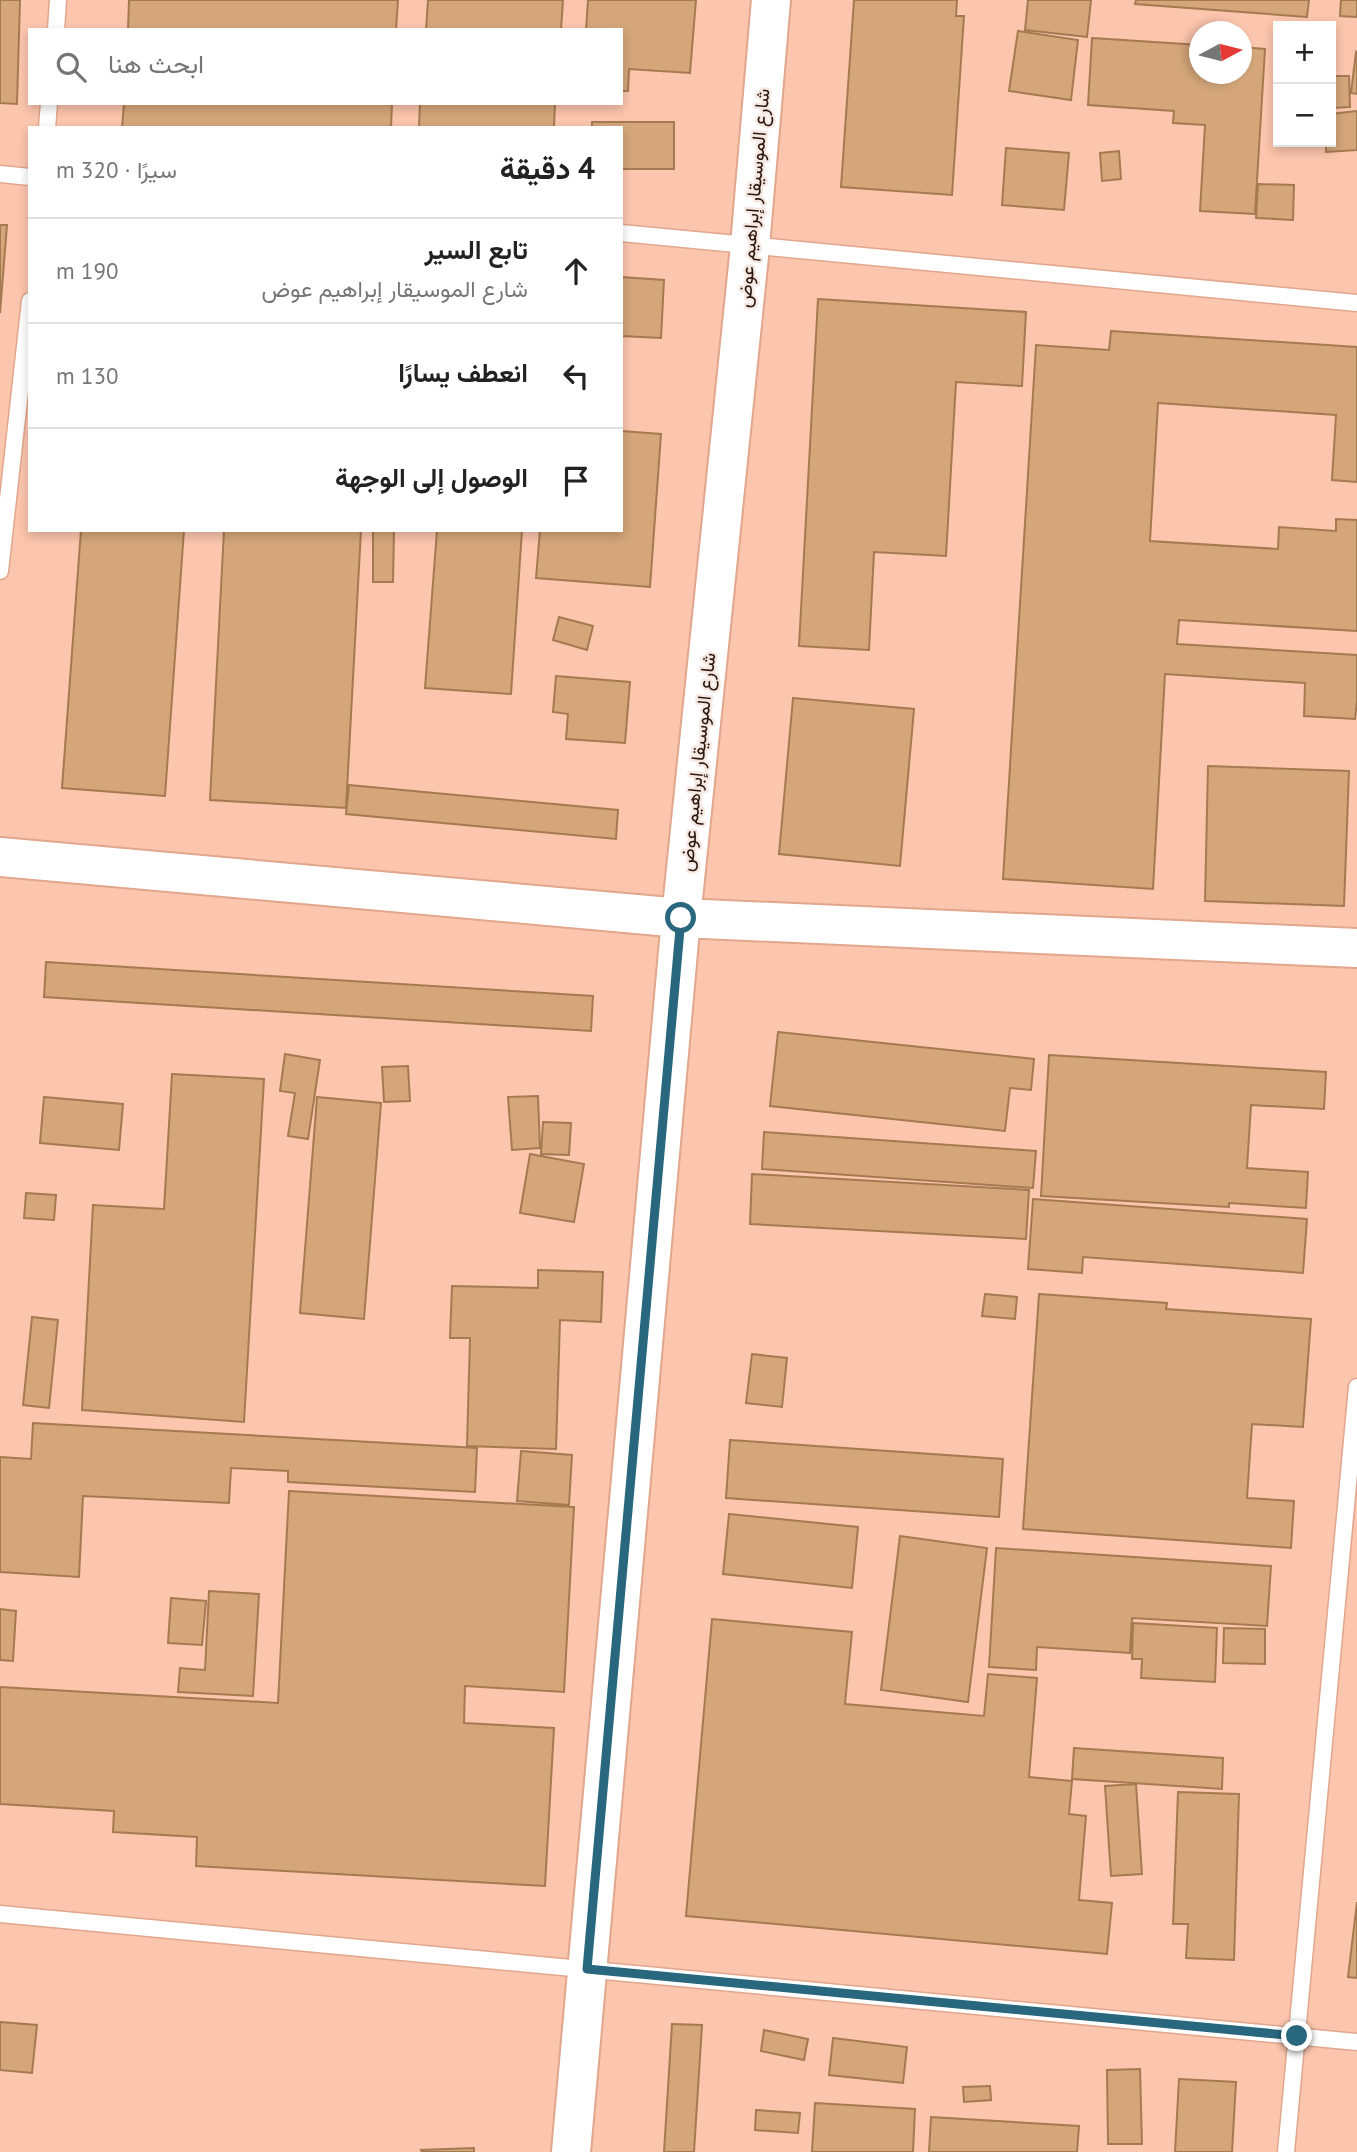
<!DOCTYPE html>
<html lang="ar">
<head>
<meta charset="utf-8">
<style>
  :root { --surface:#fff; --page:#f6f6f6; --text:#222; --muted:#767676; --line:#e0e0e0 }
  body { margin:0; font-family:"PT Sans",Vazirmatn,sans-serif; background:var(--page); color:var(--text); direction:rtl }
  .controls { position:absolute; right:21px; top:21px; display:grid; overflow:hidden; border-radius:0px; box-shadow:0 4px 10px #0003 }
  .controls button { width:63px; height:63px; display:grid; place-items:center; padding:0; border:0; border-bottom:2px solid var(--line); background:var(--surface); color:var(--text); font:35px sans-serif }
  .compass { position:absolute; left:1189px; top:21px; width:63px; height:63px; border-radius:50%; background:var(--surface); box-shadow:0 4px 10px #0003; rotate:83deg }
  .stop { position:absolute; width:21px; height:21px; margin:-16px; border:5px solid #28677d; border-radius:50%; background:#fff }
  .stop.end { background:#28677d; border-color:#fff; box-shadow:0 2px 7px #0008 }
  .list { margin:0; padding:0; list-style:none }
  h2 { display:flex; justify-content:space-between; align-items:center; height:91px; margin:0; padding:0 28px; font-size:30px }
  h2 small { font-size:23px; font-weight:400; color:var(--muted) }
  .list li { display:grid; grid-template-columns:46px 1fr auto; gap:21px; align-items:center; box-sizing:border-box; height:105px; padding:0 28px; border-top:2px solid var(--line) }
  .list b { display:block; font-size:26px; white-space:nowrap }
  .list p { margin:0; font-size:23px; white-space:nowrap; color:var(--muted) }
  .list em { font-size:23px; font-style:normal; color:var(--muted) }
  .icon { flex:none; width:38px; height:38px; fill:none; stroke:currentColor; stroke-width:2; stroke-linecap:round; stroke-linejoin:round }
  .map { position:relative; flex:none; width:1357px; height:2152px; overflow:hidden; direction:ltr }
  .search { position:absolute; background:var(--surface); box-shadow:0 4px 10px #0003; left:28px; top:28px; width:595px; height:77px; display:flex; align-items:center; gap:18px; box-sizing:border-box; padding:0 24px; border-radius:0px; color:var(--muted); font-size:26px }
  .panel { position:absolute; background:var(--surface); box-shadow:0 4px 10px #0003; left:28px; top:126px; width:595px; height:406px; border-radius:0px; direction:rtl }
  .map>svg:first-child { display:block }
  .built { fill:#fcc5ad; fill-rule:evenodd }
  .building { fill:#d4a67a; stroke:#a67a50; stroke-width:2 }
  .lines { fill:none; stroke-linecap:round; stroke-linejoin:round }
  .service-casing { stroke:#e1a68c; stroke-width:19 }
  .tertiary-casing { stroke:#e1a68c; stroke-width:42 }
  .service { stroke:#fff; stroke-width:16 }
  .tertiary { stroke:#fff; stroke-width:38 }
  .route { stroke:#28677d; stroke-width:9 }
  .labels { text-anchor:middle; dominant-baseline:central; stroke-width:5; stroke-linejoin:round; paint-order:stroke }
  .street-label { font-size:19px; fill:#2c170d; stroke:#f6e9e4 }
</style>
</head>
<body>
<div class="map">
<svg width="1357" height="2152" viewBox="0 0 1357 2152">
  <rect width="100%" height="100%" fill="#fcd6c6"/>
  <path class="built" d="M0,0h1357v2152h-1357zM1278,26h53v116h-53zM30,30h591v73h-591zM1200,32h42v42h-42zM30,128h591v402h-591z"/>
  <path class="building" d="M0,0h20l-3,104 -17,-1z
    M129,0h269l-2,30h-268z
    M428,0h135l-2,30h-135z
    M588,0h108l-6,73 -61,-4 -1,22h-7v-61h-35z
    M854,0h103l-1,16h8l-12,179 -111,-8z
    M1028,0h63l-4,37 -62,-7z
    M1136,0h173l-2,17 -172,-13z
    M1341,0h16v17l-17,-1z
    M1018,31l60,9 -7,60 -62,-9z
    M1092,38l108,7v29h42v-27l23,2 -10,165 -55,-3 5,-86 -32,-2 1,-12 -86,-6z
    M1356,52l1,1v41l-6,-1z
    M1331,76h18l1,31 -19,1z
    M124,103h268l-1,25h-269z
    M420,103h135l-1,25h-135z
    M1357,111v39l-31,2v-10h5v-28z
    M592,122h82v47h-53v-41h-29z
    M1006,148l63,5 -5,57 -62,-5z
    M1119,151l2,28 -19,2 -2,-28z
    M1258,184l36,1 -1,35 -37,-2z
    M0,225h7l-7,88z
    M621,277l43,3 -3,58 -40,-2z
    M818,299l208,13 -4,74 -66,-4 -10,174 -72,-4 -5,98 -70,-4z
    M1111,331l246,16v135l-25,-2 4,-65 -178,-12 -8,138 128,8 1,-22 57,4v-12l21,1v111l-178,-11 -2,24 180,11v45l-2,19 -51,-3 1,-33 -140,-9 -12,215 -150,-10 33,-534 73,5z
    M621,431l40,3 -11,153 -114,-9 4,-48h81z
    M81,530h103l-19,266 -103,-8z
    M224,530h137l-15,278 -136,-8z
    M373,530h21l-1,52h-20z
    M437,530h85l-11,164 -86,-6z
    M559,617l34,9 -6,24 -34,-10z
    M556,676l74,6 -5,61 -59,-4 2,-25 -15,-2z
    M793,698l121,11 -14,157 -121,-12z
    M1208,766l141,5 -5,135 -139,-5z
    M349,785l269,25 -2,29 -270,-25z
    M46,962l547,34 -2,35 -547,-34z
    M778,1032l256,27 -3,31 -21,-2 -5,43 -235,-25z
    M285,1054l35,6 -12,79 -20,-3 7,-43 -15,-2z
    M1049,1055l277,17 -2,37 -73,-4 -4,63 61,4 -2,36 -77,-5v4l-188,-11z
    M408,1066l2,35 -26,1 -2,-35z
    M172,1074l92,5 -20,343 -162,-12 11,-205 71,4z
    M538,1096l2,52 -28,2 -4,-53z
    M44,1097l79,7 -4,46 -79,-7z
    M317,1097l64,6 -17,216 -64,-6z
    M543,1122l28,1 -2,32 -28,-1z
    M764,1132l272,19 -3,37 -271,-19z
    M530,1154l54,10 -10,58 -54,-9z
    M752,1174l277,16 -3,49 -276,-15z
    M26,1193l30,2 -2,25 -30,-2z
    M1033,1199l274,20 -4,54 -220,-16 -1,16 -54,-4z
    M538,1270l65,2 -2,50 -41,-2 -4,129 -89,-3 3,-108h-20l2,-52 86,2z
    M985,1294l32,3 -2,22 -33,-3z
    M1039,1294l128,9 -1,6 145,10 -8,108 -51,-3 -5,74 47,3 -3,47 -268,-19z
    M32,1317l26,3 -9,88 -26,-3z
    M752,1354l35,4 -5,49 -36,-4z
    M33,1423l444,25 -2,44 -187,-10v-11l-57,-3 -2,35 -146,-7 -4,81 -79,-5v-115l31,2z
    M730,1440l273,19 -4,58 -273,-19z
    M521,1451l51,4 -3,50 -52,-4z
    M289,1491l285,16 -10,185 -99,-6 -1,37 90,5 -9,158 -349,-20 1,-29 -84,-5 1,-21 -114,-7v-117l278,16z
    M729,1514l129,13 -6,61 -129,-14z
    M900,1536l87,12 -19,154 -87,-12z
    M996,1548l275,18 -4,60 -135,-8 -2,35 -93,-6 -1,23 -47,-3z
    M209,1591l50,3 -6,102 -75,-4 2,-24 25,2z
    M171,1598l35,3 -4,44 -34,-2z
    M0,1609l16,2 -3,50 -13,-1z
    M712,1619l140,13 -7,72 139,12 4,-42 49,4 -8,99 43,4 -3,33 17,2 -7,84 33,3 -5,51 -421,-38z
    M1133,1623l84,5 -2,54 -74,-4 1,-19h-10z
    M1224,1628l41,1v35l-42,-1z
    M1074,1748l149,10 -1,31 -150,-10z
    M1136,1784l6,90 -31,2 -6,-90z
    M1178,1792l61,2 -5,166 -48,-2 2,-34h-15z
    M1357,1902v76l-9,-1z
    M0,2022l37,3 -5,48 -32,-3z
    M672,2024l30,1 -8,127h-30z
    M764,2030l44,9 -4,21 -43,-9z
    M833,2038l74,9 -4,36 -74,-8z
    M1140,2069l2,75h-34l-1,-74z
    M1179,2079l57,3 -4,70h-57z
    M990,2086l1,14 -27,2 -1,-15z
    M815,2103l100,6 -2,43h-101z
    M756,2110l44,3 -2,20 -43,-3z
    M931,2117l148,9 -2,26h-148z
    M474,2148v4h-52l-1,-2z"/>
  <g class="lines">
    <g class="service-casing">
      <path id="service" d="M56,30l2,-30
        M47,128l2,-25
        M0,174l30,3
        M621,233l736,70
        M0,571l30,-270
        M0,1914l1357,128
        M1286,2152l71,-765"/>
    </g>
    <g class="tertiary-casing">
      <path id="tertiary" d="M0,857l681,61 676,30
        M571,2152l110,-1234 69,-672 21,-246"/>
    </g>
    <use href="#service" class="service"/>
    <use href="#tertiary" class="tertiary"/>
  </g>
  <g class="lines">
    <path class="route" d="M681,918l-94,1051 710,67"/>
  </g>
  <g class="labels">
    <g class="street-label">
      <text transform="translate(753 198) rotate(-85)">شارع الموسيقار إبراهيم عوض</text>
      <text transform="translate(697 762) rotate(-84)">شارع الموسيقار إبراهيم عوض</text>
    </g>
  </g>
</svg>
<div class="controls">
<button>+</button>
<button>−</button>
</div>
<svg class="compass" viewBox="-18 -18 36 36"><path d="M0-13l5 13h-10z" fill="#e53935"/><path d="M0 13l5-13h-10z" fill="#767676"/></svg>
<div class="stop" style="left:681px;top:918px"></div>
<div class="stop end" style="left:1297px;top:2036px"></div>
<div class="search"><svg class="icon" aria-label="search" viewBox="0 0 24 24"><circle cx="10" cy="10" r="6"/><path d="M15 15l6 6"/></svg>ابحث هنا</div>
<section class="panel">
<h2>4 دقيقة<small>سيرًا · 320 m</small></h2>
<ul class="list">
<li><svg class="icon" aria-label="ahead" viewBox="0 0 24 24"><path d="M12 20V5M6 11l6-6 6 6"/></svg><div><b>تابع السير</b><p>شارع الموسيقار إبراهيم عوض</p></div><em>190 m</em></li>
<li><svg class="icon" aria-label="left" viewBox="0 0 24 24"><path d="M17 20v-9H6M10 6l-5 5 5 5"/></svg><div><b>انعطف يسارًا</b></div><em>130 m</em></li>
<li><svg class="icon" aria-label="arrive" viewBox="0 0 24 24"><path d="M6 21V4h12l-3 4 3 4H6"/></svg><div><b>الوصول إلى الوجهة</b></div></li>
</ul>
</section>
</div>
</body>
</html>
